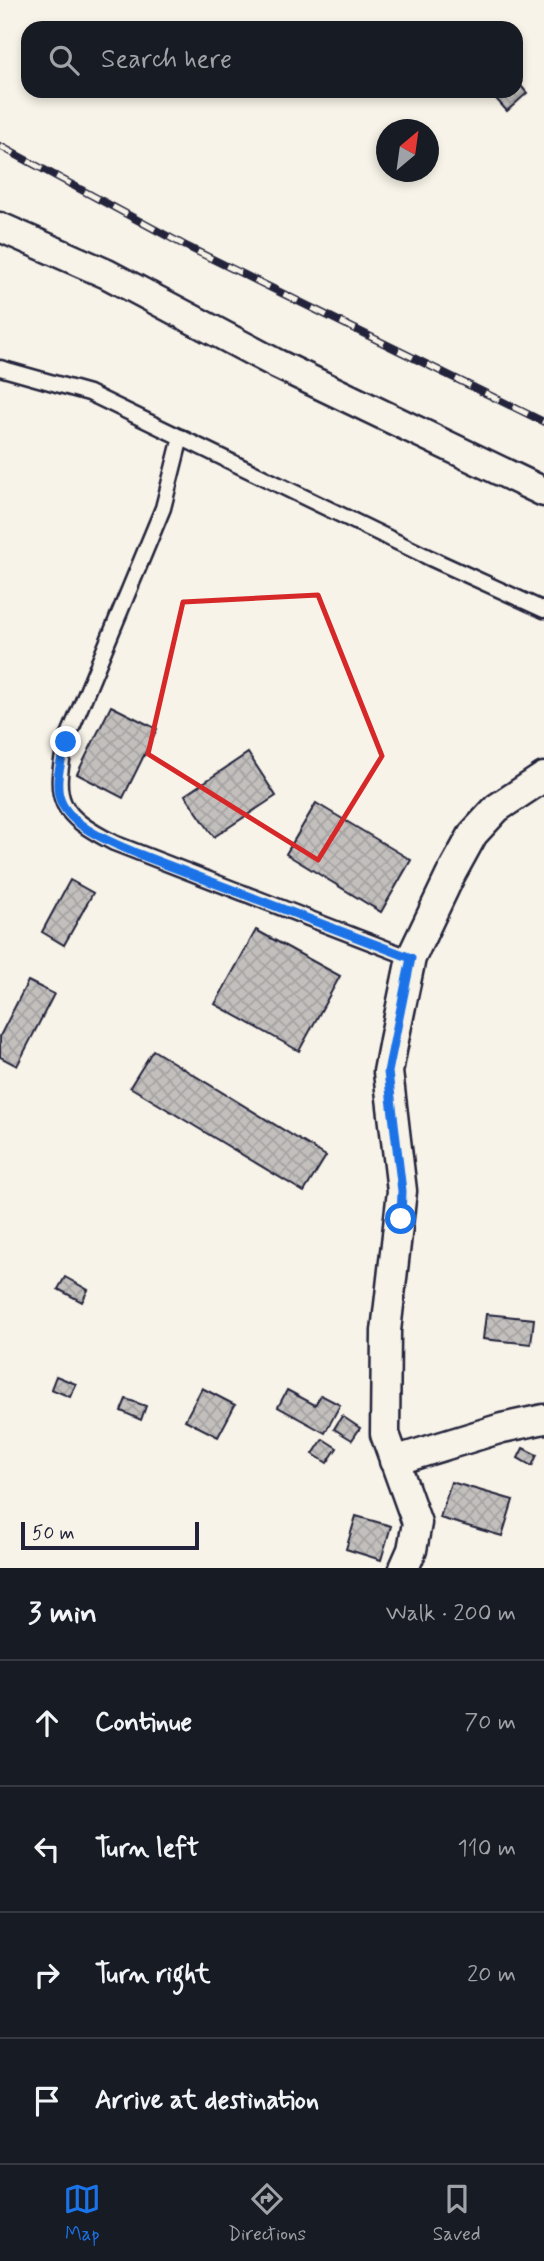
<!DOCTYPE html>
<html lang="en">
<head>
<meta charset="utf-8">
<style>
  :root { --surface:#171b24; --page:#242831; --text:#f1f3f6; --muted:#9ea1a6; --line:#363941; --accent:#1a73e8 }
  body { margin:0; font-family:Mynerve,sans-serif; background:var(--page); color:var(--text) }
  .compass { position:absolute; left:376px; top:119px; width:63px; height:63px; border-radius:50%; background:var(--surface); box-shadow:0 4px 10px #0003; rotate:29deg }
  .scale { position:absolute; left:21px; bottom:18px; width:178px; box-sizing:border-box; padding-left:7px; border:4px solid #22223b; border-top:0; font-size:19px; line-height:24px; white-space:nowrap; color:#22223b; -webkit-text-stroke:5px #f7f3e8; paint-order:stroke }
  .stop { position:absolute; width:21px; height:21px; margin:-16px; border:5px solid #1a73e8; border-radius:50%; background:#fff }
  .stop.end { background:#1a73e8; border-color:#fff; box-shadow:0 2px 7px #0008 }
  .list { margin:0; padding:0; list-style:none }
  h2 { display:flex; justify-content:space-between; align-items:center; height:91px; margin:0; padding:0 28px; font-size:30px }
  h2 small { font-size:23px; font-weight:400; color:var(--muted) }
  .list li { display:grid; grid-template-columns:46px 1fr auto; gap:21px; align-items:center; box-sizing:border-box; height:126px; padding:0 28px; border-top:2px solid var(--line) }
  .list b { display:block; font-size:26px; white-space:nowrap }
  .list em { font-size:23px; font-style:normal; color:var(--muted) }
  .icon { flex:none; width:38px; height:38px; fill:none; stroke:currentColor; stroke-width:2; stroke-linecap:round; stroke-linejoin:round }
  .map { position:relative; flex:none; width:544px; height:1568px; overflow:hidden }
  .search { position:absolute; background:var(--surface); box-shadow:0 4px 10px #0003; left:21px; right:21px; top:21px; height:77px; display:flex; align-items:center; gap:18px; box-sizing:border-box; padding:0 24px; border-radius:21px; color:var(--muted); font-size:26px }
  .sheet { height:595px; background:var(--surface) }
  nav { display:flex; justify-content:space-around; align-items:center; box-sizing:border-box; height:98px; border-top:2px solid var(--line); background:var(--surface); font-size:19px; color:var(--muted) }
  nav a { display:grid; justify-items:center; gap:4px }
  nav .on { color:var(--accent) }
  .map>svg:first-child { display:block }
  .building { fill:url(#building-cross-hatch); stroke:#22223b; stroke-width:2 }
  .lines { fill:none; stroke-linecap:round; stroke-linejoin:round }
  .lane-casing { stroke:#22223b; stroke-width:19 }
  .street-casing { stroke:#22223b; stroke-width:33 }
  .lane { stroke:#f7f3e8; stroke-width:14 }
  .street { stroke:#f7f3e8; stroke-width:28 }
  .rail-casing { stroke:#22223b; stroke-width:8 }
  .rail { stroke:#f7f3e8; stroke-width:5; stroke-dasharray:16; stroke-linecap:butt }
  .route { stroke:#1a73e8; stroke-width:9 }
  .marked { fill:none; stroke:#d62828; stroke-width:5; stroke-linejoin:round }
</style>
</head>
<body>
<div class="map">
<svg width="544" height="1568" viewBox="0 0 544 1568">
  <defs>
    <pattern id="building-cross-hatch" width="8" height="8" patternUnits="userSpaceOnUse" patternTransform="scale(1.75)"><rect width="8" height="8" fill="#c2bfbd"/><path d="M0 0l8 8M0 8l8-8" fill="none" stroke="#a6a4a3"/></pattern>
  </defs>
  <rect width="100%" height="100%" fill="#f7f3e8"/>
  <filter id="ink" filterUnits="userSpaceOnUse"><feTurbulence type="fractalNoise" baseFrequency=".0143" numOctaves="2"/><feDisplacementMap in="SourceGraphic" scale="14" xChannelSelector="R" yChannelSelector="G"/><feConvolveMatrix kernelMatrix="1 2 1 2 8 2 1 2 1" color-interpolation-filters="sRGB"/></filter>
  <g filter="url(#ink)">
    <path class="building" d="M516,80l11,13 -20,18 -18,-20h27z
      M111,706l46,23 -34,69 -46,-24z
      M248,753l28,43 -62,41 -29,-42z
      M316,803l95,57 -30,52 -95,-58z
      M70,880l23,13 -29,52 -22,-13z
      M256,930l84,46 -41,75 -84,-47z
      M28,981l26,13 -37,72 -17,-9v-21z
      M153,1050l173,106 -22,36 -174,-105z
      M65,1277l23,13 -6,12 -24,-13z
      M486,1314l48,5 -3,25 -48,-5z
      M56,1376l20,8 -6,13 -19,-8z
      M202,1388l33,17 -17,32 -33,-17z
      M287,1390l28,15 6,-10 19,10 -15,28 -47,-26z
      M126,1399l20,7 -5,14 -20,-9z
      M342,1416l18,12 -8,12 -18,-11z
      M323,1439l14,9 -10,15 -14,-9z
      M523,1448l14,7 -5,11 -14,-8z
      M451,1482l62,18 -11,36 -62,-18z
      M356,1516l35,10 -10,34 -35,-11z"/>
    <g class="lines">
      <g class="lane-casing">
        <path id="lane" d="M0,368l89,25 341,165 114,52
          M181,437l-18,71 -97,234c-14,58 -7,73 48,101l297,115"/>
      </g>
      <g class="street-casing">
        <path id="street" d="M0,227l107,47 170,90 267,128
          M394,1461l108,-33 42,-9
          M404,1568l8,-18 5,-27 -32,-89 1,-103 16,-140 -14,-119 6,-32 17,-82 40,-84 22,-40 24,-26 47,-31"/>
      </g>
      <use href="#lane" class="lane"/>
      <use href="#street" class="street"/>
      <g class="rail-casing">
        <path id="rail" d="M0,146l184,99 360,177"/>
      </g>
      <use href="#rail" class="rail"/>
    </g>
  </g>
  <g class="lines" filter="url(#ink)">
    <path class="route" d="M66,742c-4,17 -11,36 -7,54 8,30 52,46 77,57l275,105 -23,114 14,119 -1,28"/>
  </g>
  <path class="marked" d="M318,595l64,161 -64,104 -170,-106 35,-152z"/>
</svg>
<svg class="compass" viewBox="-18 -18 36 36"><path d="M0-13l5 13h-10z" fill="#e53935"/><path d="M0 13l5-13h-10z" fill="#9ea1a6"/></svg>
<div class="scale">50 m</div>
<div class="stop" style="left:401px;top:1219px"></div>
<div class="stop end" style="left:66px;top:742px"></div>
<div class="search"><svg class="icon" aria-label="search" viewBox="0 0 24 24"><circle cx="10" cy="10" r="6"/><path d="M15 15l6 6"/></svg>Search here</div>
</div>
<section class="sheet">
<h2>3 min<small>Walk · 200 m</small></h2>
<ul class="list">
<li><svg class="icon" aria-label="ahead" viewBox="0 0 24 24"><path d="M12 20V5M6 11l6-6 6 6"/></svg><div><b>Continue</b></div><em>70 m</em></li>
<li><svg class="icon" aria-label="left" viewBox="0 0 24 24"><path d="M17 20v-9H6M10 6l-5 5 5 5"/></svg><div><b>Turn left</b></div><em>110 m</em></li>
<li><svg class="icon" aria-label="right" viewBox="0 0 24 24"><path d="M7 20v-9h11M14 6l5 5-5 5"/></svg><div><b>Turn right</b></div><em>20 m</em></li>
<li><svg class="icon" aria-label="arrive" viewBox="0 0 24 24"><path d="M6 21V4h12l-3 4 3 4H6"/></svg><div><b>Arrive at destination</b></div></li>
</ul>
</section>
<nav>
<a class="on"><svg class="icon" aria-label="map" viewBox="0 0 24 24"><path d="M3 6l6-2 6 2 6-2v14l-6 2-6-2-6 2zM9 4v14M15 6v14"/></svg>Map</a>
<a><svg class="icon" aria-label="directions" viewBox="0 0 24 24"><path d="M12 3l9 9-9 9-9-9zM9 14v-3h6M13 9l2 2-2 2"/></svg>Directions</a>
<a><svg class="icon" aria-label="saved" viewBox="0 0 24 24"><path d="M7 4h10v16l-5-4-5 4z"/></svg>Saved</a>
</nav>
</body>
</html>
